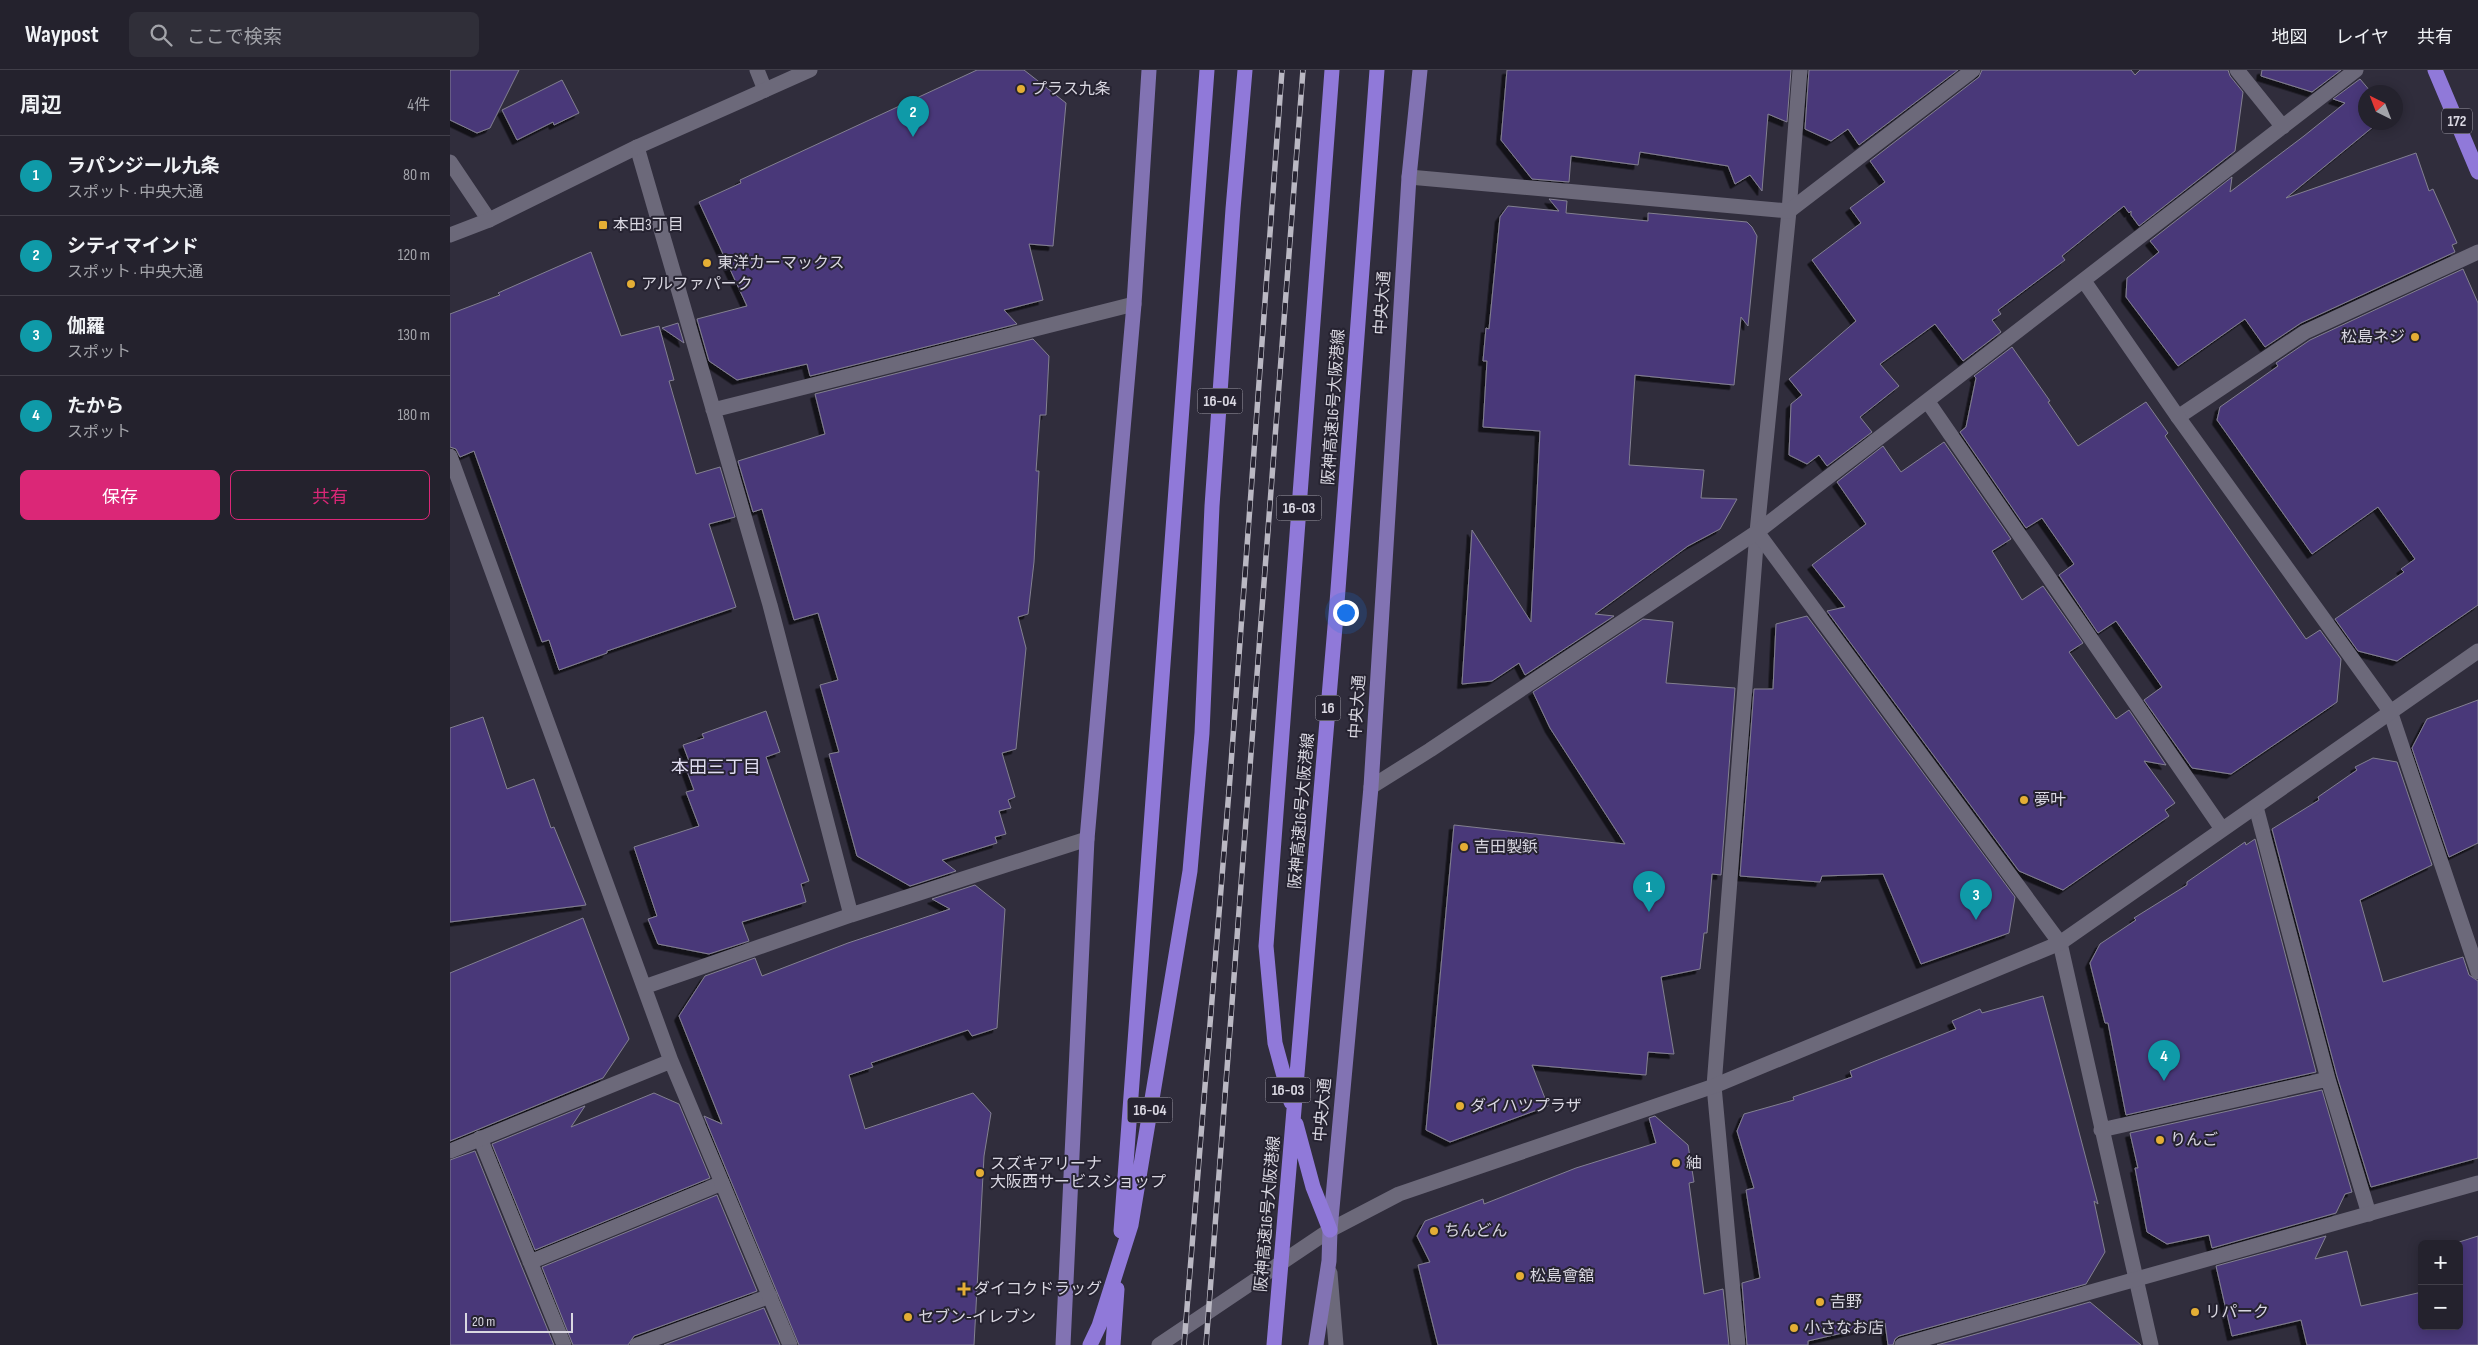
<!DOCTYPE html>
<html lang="ja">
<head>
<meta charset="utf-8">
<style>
  :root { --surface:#24222d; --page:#302f39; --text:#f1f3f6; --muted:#a3a4aa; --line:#413f49; --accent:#db2777 }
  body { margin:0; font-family:"Sofia Sans Condensed","Noto Sans JP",sans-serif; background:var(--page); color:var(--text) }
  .controls { position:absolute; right:15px; bottom:15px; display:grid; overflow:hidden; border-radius:8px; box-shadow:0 2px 12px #0003 }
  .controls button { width:45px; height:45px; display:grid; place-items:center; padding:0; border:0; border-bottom:1px solid var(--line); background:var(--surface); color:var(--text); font:25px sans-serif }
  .compass { position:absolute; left:1908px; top:15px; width:45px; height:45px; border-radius:50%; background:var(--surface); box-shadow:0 2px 12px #0003; rotate:318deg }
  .scale { position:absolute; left:15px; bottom:12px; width:108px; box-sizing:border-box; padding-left:5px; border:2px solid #d9d7e1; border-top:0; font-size:14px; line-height:18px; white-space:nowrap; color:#d9d7e1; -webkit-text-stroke:4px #262331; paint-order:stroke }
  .you { position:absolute; left:895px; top:542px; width:18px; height:18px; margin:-12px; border:4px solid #fff; border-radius:50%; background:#1a73e8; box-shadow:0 0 0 8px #1a73e833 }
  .badge { display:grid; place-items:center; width:32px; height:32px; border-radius:50%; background:var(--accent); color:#fff; font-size:16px; font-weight:700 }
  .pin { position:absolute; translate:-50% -41px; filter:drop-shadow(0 1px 2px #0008) }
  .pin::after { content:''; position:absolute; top:26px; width:18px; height:15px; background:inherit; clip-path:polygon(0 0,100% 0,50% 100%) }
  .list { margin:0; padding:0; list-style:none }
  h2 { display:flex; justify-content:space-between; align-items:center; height:65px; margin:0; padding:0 20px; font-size:21px }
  h2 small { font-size:16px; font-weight:400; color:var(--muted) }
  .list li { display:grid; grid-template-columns:32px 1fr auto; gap:15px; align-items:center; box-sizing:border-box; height:80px; padding:0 20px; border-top:1px solid var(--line) }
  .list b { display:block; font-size:19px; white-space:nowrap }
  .list p { margin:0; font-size:16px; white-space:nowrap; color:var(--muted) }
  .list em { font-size:16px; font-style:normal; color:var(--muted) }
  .actions { display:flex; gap:10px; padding:15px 20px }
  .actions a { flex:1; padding:11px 0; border:1px solid var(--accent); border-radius:8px; text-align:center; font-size:18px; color:var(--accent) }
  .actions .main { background:var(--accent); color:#fff }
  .icon { flex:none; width:28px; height:28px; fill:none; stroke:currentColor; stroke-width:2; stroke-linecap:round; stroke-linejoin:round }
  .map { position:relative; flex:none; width:2028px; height:1275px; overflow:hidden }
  header { display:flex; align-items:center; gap:30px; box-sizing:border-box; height:70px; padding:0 25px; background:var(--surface); border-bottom:1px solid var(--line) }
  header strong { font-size:24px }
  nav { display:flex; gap:28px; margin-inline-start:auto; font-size:18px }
  .search { width:350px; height:45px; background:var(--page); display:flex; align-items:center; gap:12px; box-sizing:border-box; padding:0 18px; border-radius:8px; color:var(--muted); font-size:19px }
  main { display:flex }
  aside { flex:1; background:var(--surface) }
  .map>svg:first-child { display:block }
  .building { fill:#493879; stroke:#838091; filter:url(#shadow) }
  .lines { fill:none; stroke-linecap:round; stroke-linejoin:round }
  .lane { stroke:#6c697a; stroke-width:15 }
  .street { stroke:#6c697a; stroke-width:15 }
  .secondary { stroke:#6c697a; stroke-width:15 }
  .primary { stroke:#8273b3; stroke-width:15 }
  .highway { stroke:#9079d9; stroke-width:15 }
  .rail-casing { stroke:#bab8c3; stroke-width:5.5 }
  .rail { stroke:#262331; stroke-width:4; stroke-dasharray:11; stroke-linecap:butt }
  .poi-dot { fill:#e4ae35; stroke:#262331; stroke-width:2 }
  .labels { text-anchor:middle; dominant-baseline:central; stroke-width:4; stroke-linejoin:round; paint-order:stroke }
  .shield { fill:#262331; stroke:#a3a1ac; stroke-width:1 }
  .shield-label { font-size:15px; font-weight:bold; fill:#d9d7e1 }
  .poi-label { font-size:16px; fill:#d9d7e1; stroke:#262331; text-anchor:start }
  .street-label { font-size:16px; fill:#d9d7e1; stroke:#262331 }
  .neighbourhood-label { font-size:18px; fill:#e0ddf0; stroke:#262331 }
</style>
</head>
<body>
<header>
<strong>Waypost</strong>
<div class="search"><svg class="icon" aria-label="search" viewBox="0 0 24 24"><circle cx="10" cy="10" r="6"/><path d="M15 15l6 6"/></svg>ここで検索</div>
<nav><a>地図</a><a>レイヤ</a><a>共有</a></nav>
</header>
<main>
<aside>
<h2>周辺<small>4件</small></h2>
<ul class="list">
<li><span class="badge" style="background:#0f9aa8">1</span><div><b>ラパンジール九条</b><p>スポット · 中央大通</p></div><em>80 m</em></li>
<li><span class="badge" style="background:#0f9aa8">2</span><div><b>シティマインド</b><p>スポット · 中央大通</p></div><em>120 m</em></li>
<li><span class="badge" style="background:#0f9aa8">3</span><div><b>伽羅</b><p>スポット</p></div><em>130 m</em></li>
<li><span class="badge" style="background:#0f9aa8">4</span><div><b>たから</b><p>スポット</p></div><em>180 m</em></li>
</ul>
<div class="actions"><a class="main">保存</a><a>共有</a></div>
</aside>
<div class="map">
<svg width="2028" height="1275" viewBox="0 0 2028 1275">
  <defs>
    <filter id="shadow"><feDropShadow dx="-4.5" dy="4.5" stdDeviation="0" flood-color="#0009"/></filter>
  </defs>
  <rect width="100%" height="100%" fill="#302d3c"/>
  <path class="building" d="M0,0h69l-29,58 -13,5 -27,-13z
    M527,0h47l42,33 -13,143 -24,-2 14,56 -39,10 13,14 -207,52 -3,-12 -70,16 -28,-19 -12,-42 50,-13 -48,-104 42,-19 -1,-3z
    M1057,0h284l-4,52 -19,-8 -6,77 -12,-16 -15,9 -7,-18 -88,-14 -2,13 -67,-9 -2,26 -37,-3 -31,-39z
    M1359,0h149l-99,75 -11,-16 -17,12 -26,-12z
    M1532,0h149l4,5 5,-5h88l2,6 13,16 -8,59 -96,75 -8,-11v-4l-2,2 -5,-7 -62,50 3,4 -67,50 3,4 -9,6 9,12 -38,29 -28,-37 -55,40 19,22 -39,31 12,15 -45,34 -8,-11 -12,9 -18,-9 2,-51 11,-9 -13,-16 67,-58 -44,-61 49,-37 -11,-15 35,-26 -15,-21 109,-84z
    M1812,0h79l-29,22 -51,-16z
    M1910,9l11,13h-5v30h13l-93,76 130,-45 13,38 4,-2 24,54 -5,2 3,7 -154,71 -36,24 -20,-28 -67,47 -52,-69 1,-19 32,-26 -9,-11 82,-64 -2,15 74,-56 41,-33 -12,-4z
    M112,10l17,33 -25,12 -1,-3 -36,18 -15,-30z
    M1099,129l18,2 -1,12 82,8v-8l99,9 5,5 5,9 -9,90 -7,-9 -7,68 -99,-10 -6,90 75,5 -3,28 36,1 -17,30 -32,17 -93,68 19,2 -89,59 -6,-12 -27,18 -30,3 10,-154 59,92 9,-191 -57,-4 4,-66h-4l3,-33 3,1 11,-112 8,-11 51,5z
    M141,182l30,84 38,-10 15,54 -5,1 27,93 24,-7 15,50 -26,7 27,83 -129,44v2l-48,17 -10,-30 -7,2 -68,-191 -14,6 -4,-8 -6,-2v-133l50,-19 -2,-2z
    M2013,199l15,34v302l-81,56 -39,-10 -23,-32 69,-47 -3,-3 14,-10 -37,-52 -66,47 -95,-134 3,-13 58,-41 -2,-3 34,-23z
    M228,253l6,20 -22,-15z
    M583,269l16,17 -3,59h-6l-4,56h3l-5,91 -6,52 -10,3 8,31 -10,101 -14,4 13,44 -7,3 3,8 -12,3 7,23 -11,3 2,6 -55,17 14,11 -46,15 -53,-30 -28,-102 10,-2 -19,-67 18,-5 -20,-67 -24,7 -32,-111 -9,3 -15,-51 87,-27 -10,-40z
    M1562,277l38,54 -2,1 30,44 68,-44 22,31 -3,3 141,203 14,-9 21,29 -4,43 -106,72 -39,-6 -48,-68 18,-13 -46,-66 -18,12 -39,-58 15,-11 -32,-46 -16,10 -66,-96 6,-5 10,-49 -2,-2z
    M1494,372l67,97 -19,12 30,49 21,-14 40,57 -14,9 47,67 13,-9 37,55 -22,-4 31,42 -10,7 4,6 -106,74 -44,-19 -192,-260 18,-4 -33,-42 54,-41 -29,-42 46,-36 18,26z
    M1357,546l208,281 -6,36 -88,31 -38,-90 -61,2 -2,6 -80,-6 14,-187h19l3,-65z
    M1193,549l30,3 -7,61 69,5 -14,187 -9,-1 -5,59h-3l-4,36 -39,8 13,77 -26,-2 -2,23 -114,-10 16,41 -98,36 -24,-12 28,-305 171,19 -75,-116 -17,-36z
    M2028,630v143l-29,14 -37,-109 15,-29z
    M316,641l14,41 -14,5 43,124 -8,3 5,18 -64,20 7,19 -40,13 -51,-10 -10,-25 9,-3 -23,-69 65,-21 -13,-34 8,-2 -10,-27 5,-2 -6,-16 21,-7 -2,-4z
    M33,647l24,72 27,-10 17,49 3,-1 32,78 -136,17v-194z
    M1923,688l24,4 35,103 -72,35 23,82 80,-25 6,18 9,6v177l-107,29 -34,-111 -65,-247 47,-29 -1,-3 39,-27 -2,-3z
    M1805,769l61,233 -190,43 -18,-92h-3l-15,-60 10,-19 36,-24 -2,-2 53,-33v-3l58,-40 1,3z
    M525,815l30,24 -8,119 -25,8 -4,-6 -97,33 2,4 -24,8 16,54 108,-36 18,20 -7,43 -10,189h-175l-95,-229 18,8 -43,-108 26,-40 50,-18 7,18 86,-33 102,-34 -18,-10z
    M133,848l46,121 -26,39 -153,63v-168z
    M1593,926l55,208 -4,-3 11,51 -19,32 -187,52 -4,3 -2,6h-5l-3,-22 -77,18v4h-61l-5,-62 18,-5 -14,-88 8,-2 -17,-57 7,-17 50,-14 -1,-3 59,-20 -2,-6 106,-42 -4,-8 28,-12 2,4z
    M1872,1020l30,102 -7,2 -9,19 -124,35 -3,-13 -42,9 -20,-12 -12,-64h3l-8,-35z
    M204,1023l25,11 31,74 -175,72 -43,-106 93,-38 -14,21z
    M1205,1046l33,29 6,37 -5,1 15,111 19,-5 6,56h-291l-20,-80 12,-3 -13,-26 8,-15 58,-22 1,5 92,-36 80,-25 -7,-25z
    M25,1081l46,114 33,80h-104v-185z
    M267,1125l40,96 -123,45 -6,9h-55l-31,-78z
    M1876,1166l-11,23 32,-8 14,55 61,-14v34h37v-82h-6l25,-8v109h-171l-6,-25 -69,16 -16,-70z
    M1640,1232l51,43h-204z
    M314,1238l16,37h-116z"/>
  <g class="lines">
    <path class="lane" d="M30,1068l84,207
      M80,1192l192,-79
      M187,1275l133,-49"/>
    <path class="street" d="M307,0l8,20
      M187,77l133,458 81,310
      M0,92l39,58
      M263,340l421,-106
      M1728,347l127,-85 173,-80
      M0,386l221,605 119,284
      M1940,641l88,261
      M1806,737l72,272 41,135
      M1610,873l91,402
      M194,917l207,-72 236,-76
      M1651,1060l227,-51
      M0,1081l221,-90
      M880,1203l6,72
      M1288,1275l-24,-259 43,-554 32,-321 11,-141"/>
    <path class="secondary" d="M1787,0l46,57
      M959,107l380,34 184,-141
      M0,165l39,-15 148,-73 173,-77
      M1634,211l94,136 212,294
      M1478,332l294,427
      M1307,462l303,411
      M921,717l59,-37 327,-218 599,-462
      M709,1275l171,-115 69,-36 315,-108 346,-143 418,-292
      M1452,1275l576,-162"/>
    <path class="primary" d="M613,1275l24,-506 47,-535 15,-234
      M866,1275l13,-84 1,-31 41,-443 38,-610 11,-107"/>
    <path class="highway" d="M1985,0l43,102
      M841,1032l-16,-59 -9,-97 66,-876
      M846,1054l17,63 17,43
      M671,1161l86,-1161
      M640,1275l9,-19 32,-101 59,-354 12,-138 10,-227 21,-297 12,-139
      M663,1275l4,-56
      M824,1275l63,-742 40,-533"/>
    <g class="rail-casing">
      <path id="rail" d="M734,1275l46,-567 52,-708
        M756,1275l97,-1275"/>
    </g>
    <use href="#rail" class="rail"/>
  </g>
  <g class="poi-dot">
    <circle cx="571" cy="19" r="5"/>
    <rect x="148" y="150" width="10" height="10" rx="2.5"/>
    <circle cx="257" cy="193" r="5"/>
    <circle cx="181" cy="214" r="5"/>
    <circle cx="1965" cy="267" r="5"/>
    <circle cx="1574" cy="730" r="5"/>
    <circle cx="1014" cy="777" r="5"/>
    <circle cx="1010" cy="1036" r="5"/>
    <circle cx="1710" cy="1070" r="5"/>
    <circle cx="1226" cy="1093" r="5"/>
    <circle cx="530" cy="1103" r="5"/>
    <circle cx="984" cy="1161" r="5"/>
    <circle cx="1070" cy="1206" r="5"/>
    <path d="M511.5 1211.5h5v5h5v5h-5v5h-5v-5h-5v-5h5z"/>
    <circle cx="1370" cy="1232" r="5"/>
    <circle cx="1745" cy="1242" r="5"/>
    <circle cx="458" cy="1247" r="5"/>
    <circle cx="1344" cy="1258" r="5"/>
  </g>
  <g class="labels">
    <g class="shield">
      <rect x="1992" y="38.5" width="30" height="25" rx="4"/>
      <rect x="747.5" y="318.5" width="45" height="25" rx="4"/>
      <rect x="826.5" y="425.5" width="45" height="25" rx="4"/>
      <rect x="865.5" y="625.5" width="25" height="25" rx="4"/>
      <rect x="815.5" y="1007.5" width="45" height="25" rx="4"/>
      <rect x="677.5" y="1027.5" width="45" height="25" rx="4"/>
    </g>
    <g class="shield-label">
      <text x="2007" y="51">172</text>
      <text x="770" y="331">16-04</text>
      <text x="849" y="438">16-03</text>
      <text x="878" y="638">16</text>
      <text x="838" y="1020">16-03</text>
      <text x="700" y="1040">16-04</text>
    </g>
    <g class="poi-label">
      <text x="581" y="19">プラス九条</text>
      <text x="163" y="155">本田3丁目</text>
      <text x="267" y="193">東洋カーマックス</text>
      <text x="191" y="214">アルファパーク</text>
      <text x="1955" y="267" text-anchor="end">松島ネジ</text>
      <text x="1584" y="730">夢叶</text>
      <text x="1024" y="777">吉田製鋲</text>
      <text x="1020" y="1036">ダイハツプラザ</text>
      <text x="1720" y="1070">りんご</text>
      <text x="1236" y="1093">紬</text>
      <text x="540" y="1094">スズキアリーナ<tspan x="540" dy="18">大阪西サービスショップ</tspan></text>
      <text x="994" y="1161">ちんどん</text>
      <text x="1080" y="1206">松島會舘</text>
      <text x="524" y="1219">ダイコクドラッグ</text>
      <text x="1380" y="1232">𠮷野</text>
      <text x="1755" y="1242">リパーク</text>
      <text x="468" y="1247">セブン-イレブン</text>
      <text x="1354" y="1258">小さなお店</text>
    </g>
    <g class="street-label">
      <text transform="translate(933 233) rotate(-86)">中央大通</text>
      <text transform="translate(884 337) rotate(-86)">阪神高速16号大阪港線</text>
      <text transform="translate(908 637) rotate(-86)">中央大通</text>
      <text transform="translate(852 741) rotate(-85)">阪神高速16号大阪港線</text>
      <text transform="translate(873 1040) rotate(-85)">中央大通</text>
      <text transform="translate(818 1144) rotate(-85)">阪神高速16号大阪港線</text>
    </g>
    <g class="neighbourhood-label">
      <text x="266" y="697">本田三丁目</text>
    </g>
  </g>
</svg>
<div class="controls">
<button>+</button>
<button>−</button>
</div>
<svg class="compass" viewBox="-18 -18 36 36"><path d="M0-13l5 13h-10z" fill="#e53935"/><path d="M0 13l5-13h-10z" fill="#a3a4aa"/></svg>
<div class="scale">20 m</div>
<div class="you"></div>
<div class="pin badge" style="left:1199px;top:842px;background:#0f9aa8">1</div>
<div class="pin badge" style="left:463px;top:67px;background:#0f9aa8">2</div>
<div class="pin badge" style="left:1526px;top:850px;background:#0f9aa8">3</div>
<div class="pin badge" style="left:1714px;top:1011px;background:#0f9aa8">4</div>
</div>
</main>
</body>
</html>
